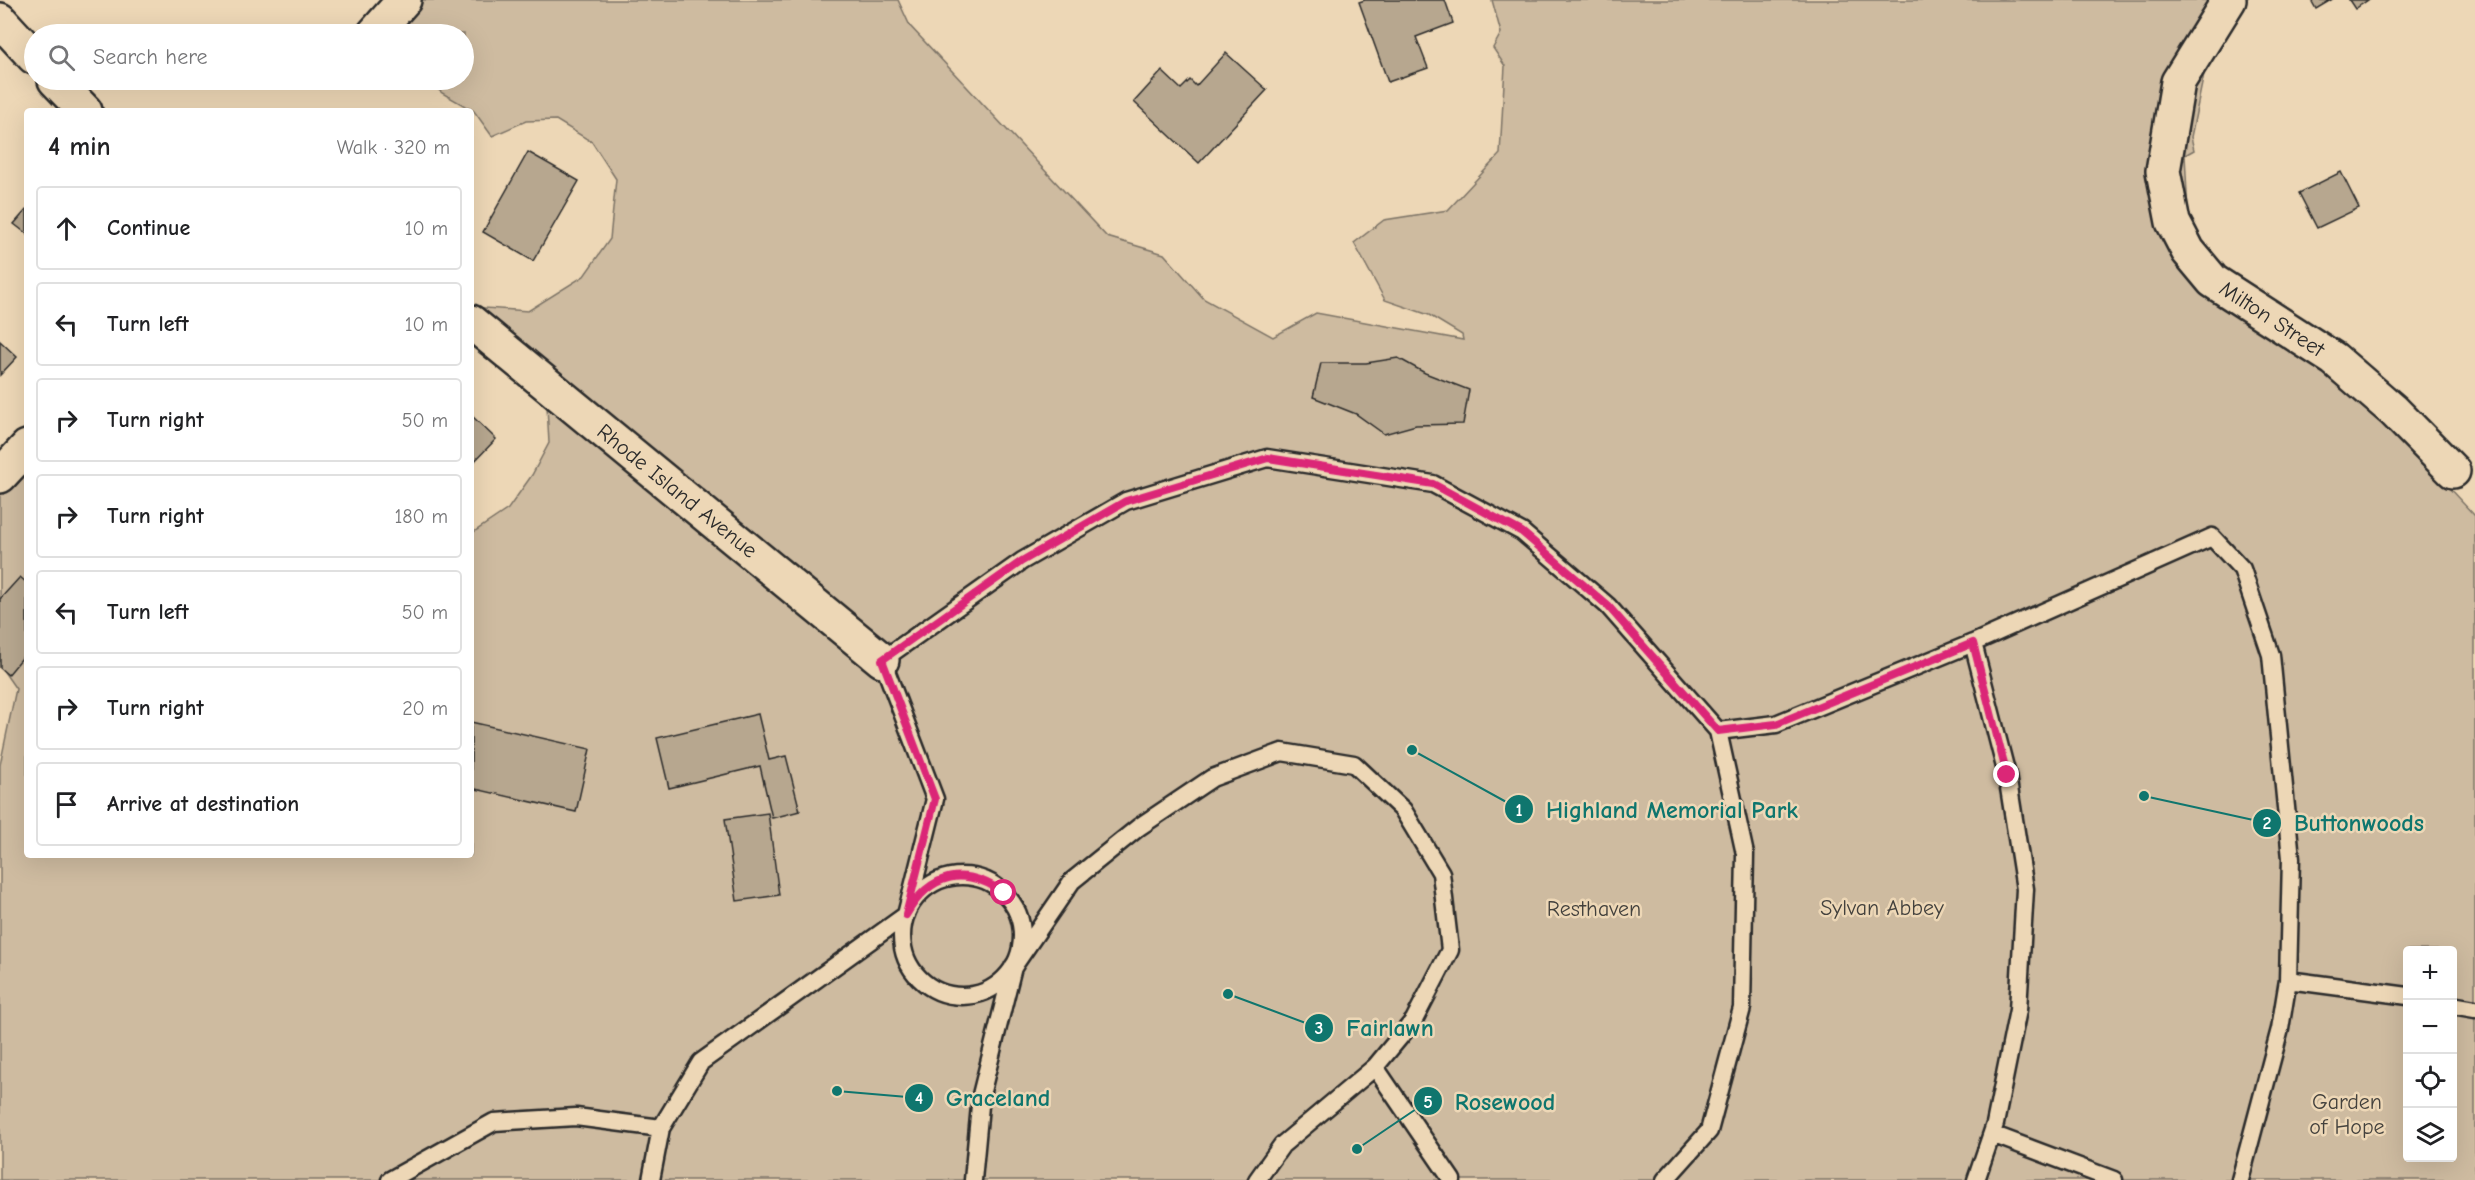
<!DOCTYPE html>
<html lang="en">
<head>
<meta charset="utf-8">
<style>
  :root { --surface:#fff; --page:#f2f2f2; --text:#202124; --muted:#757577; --line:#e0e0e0 }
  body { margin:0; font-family:"Comic Neue",sans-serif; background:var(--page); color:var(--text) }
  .controls { position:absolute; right:18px; bottom:18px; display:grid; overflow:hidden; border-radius:6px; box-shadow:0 6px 24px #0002 }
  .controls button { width:54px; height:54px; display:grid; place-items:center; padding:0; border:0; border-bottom:2px solid var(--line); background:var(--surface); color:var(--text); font:30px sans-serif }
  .stop { position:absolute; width:18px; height:18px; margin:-14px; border:4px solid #db2777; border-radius:50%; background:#fff }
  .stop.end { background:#db2777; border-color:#fff; box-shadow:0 2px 6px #0008 }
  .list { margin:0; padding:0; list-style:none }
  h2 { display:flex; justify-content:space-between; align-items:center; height:78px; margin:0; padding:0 24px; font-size:26px }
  h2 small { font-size:20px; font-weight:400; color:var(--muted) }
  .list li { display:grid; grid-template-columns:39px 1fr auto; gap:18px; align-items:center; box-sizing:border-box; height:84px; margin:0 12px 12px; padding:0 12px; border:2px solid var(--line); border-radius:6px }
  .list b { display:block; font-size:22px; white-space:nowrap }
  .list em { font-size:20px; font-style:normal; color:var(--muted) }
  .icon { flex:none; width:33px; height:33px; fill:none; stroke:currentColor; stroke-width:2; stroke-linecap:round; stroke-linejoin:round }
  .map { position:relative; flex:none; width:2475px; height:1180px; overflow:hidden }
  .search { position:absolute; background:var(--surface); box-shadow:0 6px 24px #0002; left:24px; top:24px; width:450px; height:66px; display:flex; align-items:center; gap:15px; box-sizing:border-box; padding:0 21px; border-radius:33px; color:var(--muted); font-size:22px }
  .panel { position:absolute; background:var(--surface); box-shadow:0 6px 24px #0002; left:24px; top:108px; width:450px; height:750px; border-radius:6px }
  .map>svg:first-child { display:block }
  .green { fill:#cebba0; stroke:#7c7366; stroke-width:1.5; fill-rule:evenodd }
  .building { fill:#b7a78f; stroke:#2b2b2b; stroke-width:1.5 }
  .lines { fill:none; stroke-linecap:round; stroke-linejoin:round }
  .service-casing { stroke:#2b2b2b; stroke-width:21 }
  .minor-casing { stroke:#2b2b2b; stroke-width:38 }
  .service { stroke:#edd7b6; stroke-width:16 }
  .minor { stroke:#edd7b6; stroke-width:33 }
  .route { stroke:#db2777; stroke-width:8 }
  .labels { text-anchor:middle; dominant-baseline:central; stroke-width:5; stroke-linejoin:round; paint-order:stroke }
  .street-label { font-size:22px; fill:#2b2b2b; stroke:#edd7b6 }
  .park-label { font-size:22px; fill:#43413d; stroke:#edd7b6 }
  .leader { fill:none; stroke:#0f766e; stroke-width:2 }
  .callout-dot { fill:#0f766e; stroke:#edd7b6; stroke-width:2 }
  .mark-label { font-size:18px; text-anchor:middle; font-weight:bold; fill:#fff }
  .callout-label { font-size:24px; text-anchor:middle; font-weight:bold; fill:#0f766e; stroke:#edd7b6; stroke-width:5; stroke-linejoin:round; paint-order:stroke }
</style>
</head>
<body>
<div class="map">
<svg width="2475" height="1180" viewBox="0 0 2475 1180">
  <rect width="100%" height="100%" fill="#edd7b6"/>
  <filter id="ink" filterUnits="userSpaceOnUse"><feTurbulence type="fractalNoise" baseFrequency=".0167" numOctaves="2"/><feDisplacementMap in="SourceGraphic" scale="12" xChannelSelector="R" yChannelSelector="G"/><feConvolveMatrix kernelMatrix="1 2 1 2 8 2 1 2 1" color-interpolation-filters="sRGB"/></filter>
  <g filter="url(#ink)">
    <path class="green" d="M400,0h498l12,26 197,211 57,17 40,45 69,38 43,-24 147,27 -1,-5 -33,-20 -44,-15 -31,-57 30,-23 64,-10 52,-56 5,-88 -12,-18 8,-15 -9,-33h734l-14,35 -21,102 3,13 -9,5 3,58 12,41 206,188 69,74v664h-2475v-415l16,-76 -16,-23v-177l27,-32v398h444v-321l37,-25 24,-34 17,-32 -2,-37 -76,-99 57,4 56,-35 26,-37 6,-60 -24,-37 -36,-22 -30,1 -34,15 -18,-25 -32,-18 -14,-13h36v-46h-80zM2408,950h44v208h-44z"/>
    <path class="building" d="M1365,0h80l8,23 -37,14 12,31 -40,14 -29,-80z
      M2311,0h20l-15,9z
      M2349,0h19l-13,9z
      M1226,53l41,37 -68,73 -65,-61 28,-31 19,18 9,-9 6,6z
      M528,152l51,29 -46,80 -50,-29z
      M2341,172l18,36 -42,20 -18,-35z
      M27,209v25l-13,-10z
      M0,341l17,16 -17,18z
      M1398,358l27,15 44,17 -6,34 -47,1 -32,9 -28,-20 -43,-17 8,-34h45z
      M471,415l25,24 -25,26z
      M20,577l7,6v69l-19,23 -8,-7v-69z
      M758,714l11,46 17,-4 14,55 -28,7 -12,-52 -91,22 -12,-50z
      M471,722l119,27 -14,63 -105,-24z
      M768,813l11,82 -42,6 -12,-82z"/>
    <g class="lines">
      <g class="service-casing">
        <path id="service" d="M1973,643l34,132 18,114 -7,121 -23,114 -19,56
          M1718,731l58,-7 197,-81 239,-106 30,32 29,86 20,203 -3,122 120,16
          M902 936a60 60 0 1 1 120 0a60 60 0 1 1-120 0Z
          M2452,1005l23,4
          M1375,1067l77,113
          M1992,1134l122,46
          M390,1180l104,-58 82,-5 85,11
          M651,1180l10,-52 40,-66 205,-147 29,-116 -53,-139 140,-99 104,-60 141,-43 166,26 89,48 86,74 110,125 27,123 -3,154 -33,123 -44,49
          M973,1180l8,-85 32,-128 59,-86 67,-54 73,-49 70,-26 72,12 49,46 38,63 9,77 -36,70 -39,47 -93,78 -25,35
          M2240,1180l40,-151 8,-49"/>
      </g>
      <g class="minor-casing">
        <path id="minor" d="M2229,0l-51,82 -15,89 10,51 15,29 25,30 121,78 60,52 59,60
          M0,20l34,37
          M374,34l30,-34
          M55,80l30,31
          M471,322l411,338
          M0,476l27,-29"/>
      </g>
      <use href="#service" class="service"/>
      <use href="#minor" class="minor"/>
    </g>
  </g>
  <g class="lines" filter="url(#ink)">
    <path class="route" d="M1004,893c-40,-28 -74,-20 -98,22l29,-116 -53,-139 140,-99 104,-60 142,-43 165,26 89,48 86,74 110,125 58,-7 197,-81 34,132"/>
  </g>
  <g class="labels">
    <g class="street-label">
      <text transform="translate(2272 319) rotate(33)">Milton Street</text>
      <text transform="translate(677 491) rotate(39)">Rhode Island Avenue</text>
    </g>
    <g class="park-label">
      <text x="1882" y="908">Sylvan Abbey</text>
      <text x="1594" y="909">Resthaven</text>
      <text x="2347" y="1102">Garden<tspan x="2347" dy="25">of Hope</tspan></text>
    </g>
  </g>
  <path class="leader" d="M1412 750L1519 809M2144 796L2267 823M1228 994L1319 1028M837 1091L919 1098M1357 1149L1428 1101"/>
  <g class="callout-dot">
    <circle cx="1412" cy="750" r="6"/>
    <circle cx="2144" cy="796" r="6"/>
    <circle cx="1228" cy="994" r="6"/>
    <circle cx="837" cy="1091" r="6"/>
    <circle cx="1357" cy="1149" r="6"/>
    <circle cx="1519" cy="809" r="15"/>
    <circle cx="2267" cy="823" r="15"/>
    <circle cx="1319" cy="1028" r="15"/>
    <circle cx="919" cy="1098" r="15"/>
    <circle cx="1428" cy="1101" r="15"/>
  </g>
  <g class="mark-label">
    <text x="1519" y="816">1</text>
    <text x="2267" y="829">2</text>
    <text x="1319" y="1034">3</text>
    <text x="919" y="1104">4</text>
    <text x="1428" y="1108">5</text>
  </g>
  <g class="callout-label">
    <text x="1672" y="818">Highland Memorial Park</text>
    <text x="2359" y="831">Buttonwoods</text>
    <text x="1390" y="1036">Fairlawn</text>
    <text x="998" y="1106">Graceland</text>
    <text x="1505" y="1110">Rosewood</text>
  </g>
</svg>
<div class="controls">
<button>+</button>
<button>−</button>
<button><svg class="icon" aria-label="locate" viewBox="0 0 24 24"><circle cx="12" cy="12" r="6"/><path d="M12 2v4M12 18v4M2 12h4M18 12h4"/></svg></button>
<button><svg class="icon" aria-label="layers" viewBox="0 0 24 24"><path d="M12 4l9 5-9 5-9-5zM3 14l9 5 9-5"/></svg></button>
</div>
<div class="stop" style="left:1004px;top:893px"></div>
<div class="stop end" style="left:2007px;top:775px"></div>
<div class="search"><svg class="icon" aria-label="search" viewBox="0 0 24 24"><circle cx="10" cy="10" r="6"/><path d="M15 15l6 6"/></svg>Search here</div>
<section class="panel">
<h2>4 min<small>Walk · 320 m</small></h2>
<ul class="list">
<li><svg class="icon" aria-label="ahead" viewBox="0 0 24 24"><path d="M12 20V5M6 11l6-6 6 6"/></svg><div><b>Continue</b></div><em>10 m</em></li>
<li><svg class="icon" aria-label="left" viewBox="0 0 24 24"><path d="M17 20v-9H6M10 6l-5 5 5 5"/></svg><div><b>Turn left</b></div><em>10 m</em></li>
<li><svg class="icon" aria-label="right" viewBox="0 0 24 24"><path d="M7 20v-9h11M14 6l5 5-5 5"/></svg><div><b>Turn right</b></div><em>50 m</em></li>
<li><svg class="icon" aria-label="right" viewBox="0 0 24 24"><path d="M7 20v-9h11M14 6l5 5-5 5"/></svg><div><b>Turn right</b></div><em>180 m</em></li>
<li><svg class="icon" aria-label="left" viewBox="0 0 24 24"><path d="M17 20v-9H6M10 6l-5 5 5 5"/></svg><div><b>Turn left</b></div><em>50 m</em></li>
<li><svg class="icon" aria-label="right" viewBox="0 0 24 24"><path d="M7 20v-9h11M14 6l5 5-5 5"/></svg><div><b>Turn right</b></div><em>20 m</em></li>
<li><svg class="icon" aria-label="arrive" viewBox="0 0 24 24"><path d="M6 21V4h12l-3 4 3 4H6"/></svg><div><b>Arrive at destination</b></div></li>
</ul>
</section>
</div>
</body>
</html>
